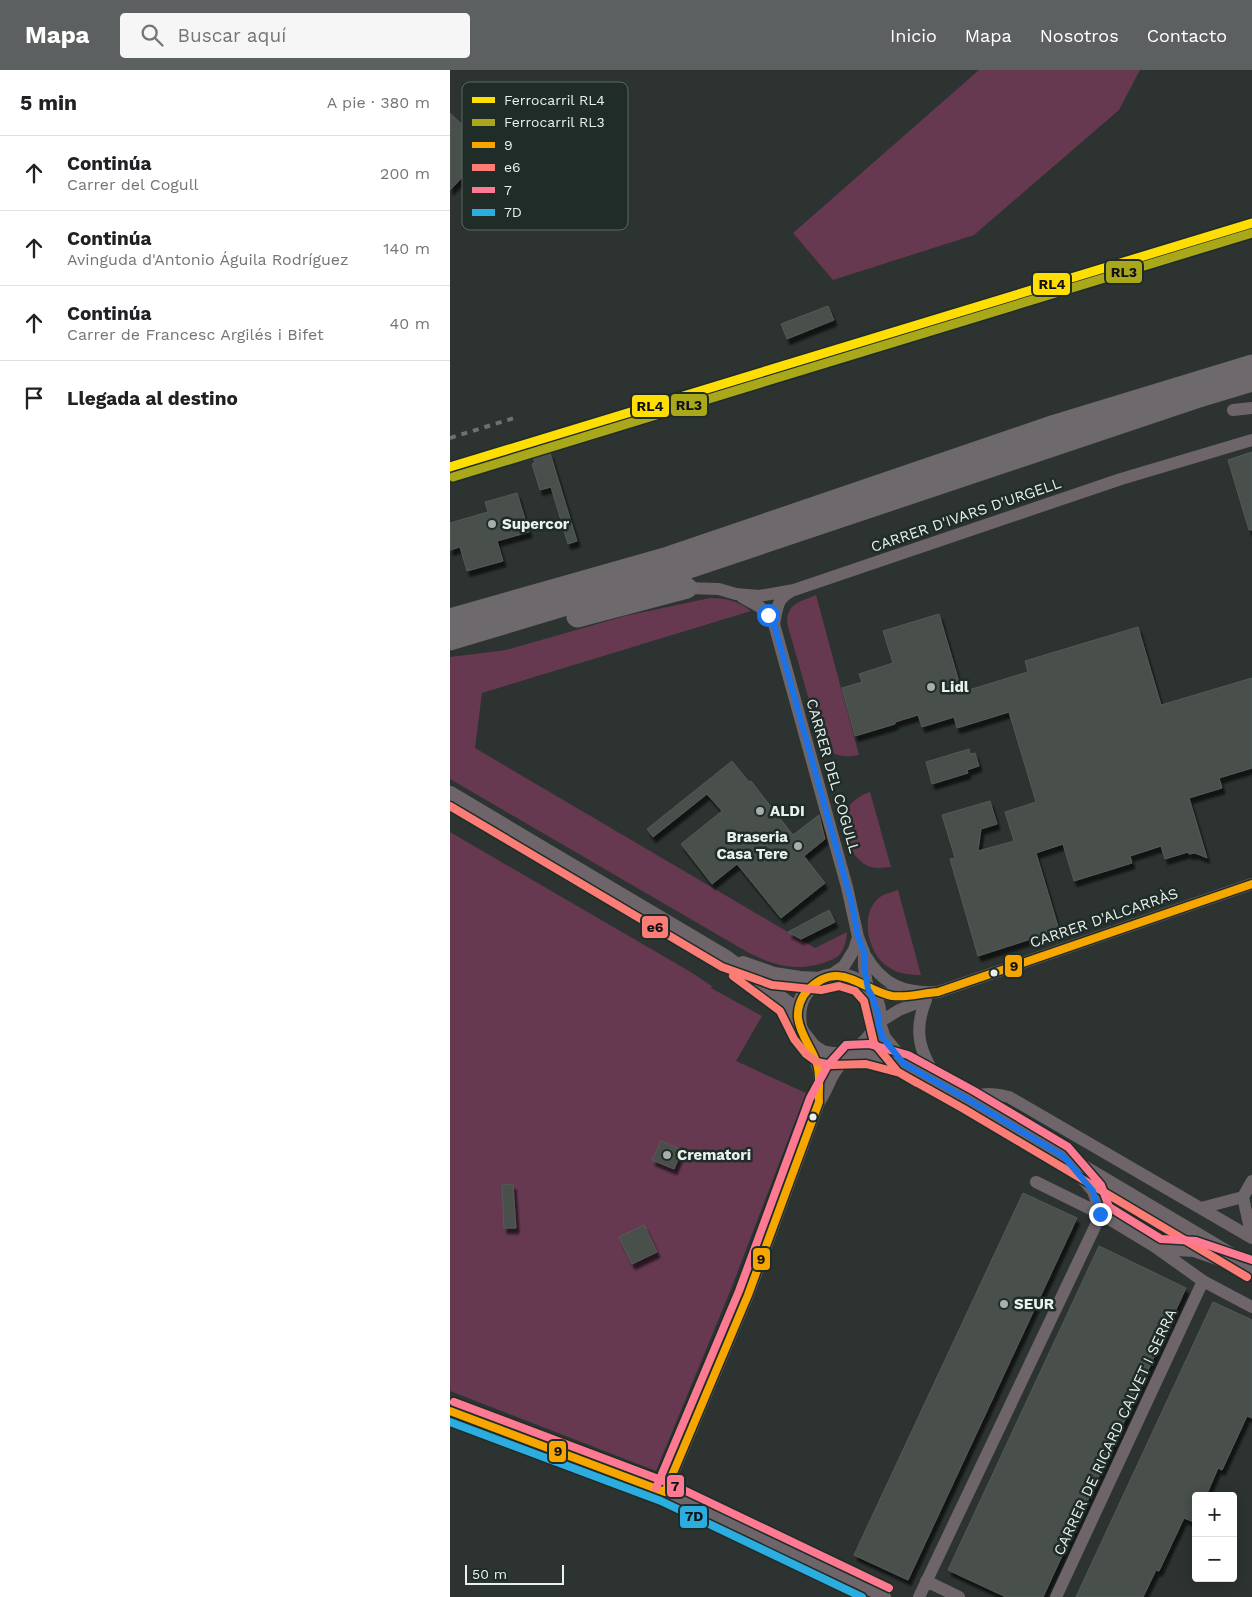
<!DOCTYPE html>
<html lang="es">
<head>
<meta charset="utf-8">
<style>
  :root { --surface:#fff; --page:#f6f6f6; --text:#202124; --muted:#757577; --line:#e0e0e0; --accent:#5d6061 }
  body { margin:0; font-family:"Work Sans",sans-serif; background:var(--page); color:var(--text) }
  .controls { position:absolute; right:15px; bottom:15px; display:grid; overflow:hidden; border-radius:5px; box-shadow:0 2px 12px #0003 }
  .controls button { width:45px; height:45px; display:grid; place-items:center; padding:0; border:0; border-bottom:1px solid var(--line); background:var(--surface); color:var(--text); font:25px sans-serif }
  .scale { position:absolute; left:15px; bottom:12px; width:99px; box-sizing:border-box; padding-left:5px; border:2px solid #e9f1ee; border-top:0; font-size:14px; line-height:18px; white-space:nowrap; color:#e9f1ee; -webkit-text-stroke:4px #1f2c27; paint-order:stroke }
  .stop { position:absolute; width:15px; height:15px; margin:-11px; border:4px solid #1a73e8; border-radius:50%; background:#fff }
  .stop.end { background:#1a73e8; border-color:#fff; box-shadow:0 1px 5px #0008 }
  .list { margin:0; padding:0; list-style:none }
  h2 { display:flex; justify-content:space-between; align-items:center; height:65px; margin:0; padding:0 20px; font-size:21px }
  h2 small { font-size:16px; font-weight:400; color:var(--muted) }
  .list li { display:grid; grid-template-columns:32px 1fr auto; gap:15px; align-items:center; box-sizing:border-box; height:75px; padding:0 20px; border-top:1px solid var(--line) }
  .list b { display:block; font-size:19px; white-space:nowrap }
  .list p { margin:0; font-size:16px; white-space:nowrap; color:var(--muted) }
  .list em { font-size:16px; font-style:normal; color:var(--muted) }
  .icon { flex:none; width:28px; height:28px; fill:none; stroke:currentColor; stroke-width:2; stroke-linecap:round; stroke-linejoin:round }
  .map { position:relative; flex:none; width:802px; height:1527px; overflow:hidden }
  header { display:flex; align-items:center; gap:30px; box-sizing:border-box; height:70px; padding:0 25px; background:var(--accent); color:#fff }
  header strong { font-size:24px }
  nav { display:flex; gap:28px; margin-inline-start:auto; font-size:18px }
  .search { width:350px; height:45px; background:var(--page); display:flex; align-items:center; gap:12px; box-sizing:border-box; padding:0 18px; border-radius:5px; color:var(--muted); font-size:19px }
  main { display:flex }
  aside { flex:1; background:var(--surface) }
  .map>svg:first-child { display:block }
  .green { fill:#663951 }
  .building { fill:#484f4c; stroke:#555a58; filter:url(#shadow) }
  .lines { fill:none; stroke-linecap:round; stroke-linejoin:round }
  .minor { stroke:#6d656a; stroke-width:12 }
  .tertiary { stroke:#6d656a; stroke-width:16 }
  .trunk { stroke:#6e696c; stroke-width:21 }
  .rail { stroke:#716f71; stroke-width:4; stroke-dasharray:6 6; stroke-linecap:butt }
  .bus-1-casing { stroke:#1f2c27; stroke-width:11 }
  .bus-2-casing { stroke:#1f2c27; stroke-width:11 }
  .bus-3-casing { stroke:#1f2c27; stroke-width:11 }
  .bus-4-casing { stroke:#1f2c27; stroke-width:11 }
  .bus-1 { stroke:#f7a600; stroke-width:8 }
  .bus-2 { stroke:#fc7d76; stroke-width:8 }
  .bus-3 { stroke:#fe7a93; stroke-width:8 }
  .bus-4 { stroke:#2bade0; stroke-width:8 }
  .rail-1-casing { stroke:#1f2c27; stroke-width:12 }
  .rail-2-casing { stroke:#1f2c27; stroke-width:12 }
  .rail-1 { stroke:#ffde03; stroke-width:9 }
  .rail-2 { stroke:#a9a81a; stroke-width:9 }
  .route { stroke:#1a73e8; stroke-width:6 }
  .poi-dot { fill:#a7aeac; stroke:#1f2c27; stroke-width:2 }
  .bus-dot { fill:#e9f1ee; stroke:#1f2c27; stroke-width:2 }
  .labels { text-anchor:middle; dominant-baseline:central; stroke-width:5; stroke-linejoin:round; paint-order:stroke }
  .street-label { font-size:15px; fill:#e9f1ee; stroke:#1f2c27 }
  .poi-label { font-size:15px; font-weight:bold; fill:#e9f1ee; stroke:#1f2c27; text-anchor:start }
  .key { fill:#1f2c27; stroke:#5c6763; stroke-width:1 }
  .key-label { font-size:14px; fill:#e9f1ee }
  .line-badge { stroke:#1f2c27; stroke-width:2 }
  .pale-badge-label { font-size:14px; text-anchor:middle; font-weight:bold; fill:#111 }
</style>
</head>
<body>
<header>
<strong>Mapa</strong>
<div class="search"><svg class="icon" aria-label="search" viewBox="0 0 24 24"><circle cx="10" cy="10" r="6"/><path d="M15 15l6 6"/></svg>Buscar aquí</div>
<nav><a>Inicio</a><a>Mapa</a><a>Nosotros</a><a>Contacto</a></nav>
</header>
<main>
<aside>
<h2>5 min<small>A pie · 380 m</small></h2>
<ul class="list">
<li><svg class="icon" aria-label="ahead" viewBox="0 0 24 24"><path d="M12 20V5M6 11l6-6 6 6"/></svg><div><b>Continúa</b><p>Carrer del Cogull</p></div><em>200 m</em></li>
<li><svg class="icon" aria-label="ahead" viewBox="0 0 24 24"><path d="M12 20V5M6 11l6-6 6 6"/></svg><div><b>Continúa</b><p>Avinguda d'Antonio Águila Rodríguez</p></div><em>140 m</em></li>
<li><svg class="icon" aria-label="ahead" viewBox="0 0 24 24"><path d="M12 20V5M6 11l6-6 6 6"/></svg><div><b>Continúa</b><p>Carrer de Francesc Argilés i Bifet</p></div><em>40 m</em></li>
<li><svg class="icon" aria-label="arrive" viewBox="0 0 24 24"><path d="M6 21V4h12l-3 4 3 4H6"/></svg><div><b>Llegada al destino</b></div></li>
</ul>
</aside>
<div class="map">
<svg width="802" height="1527" viewBox="0 0 802 1527">
  <defs>
    <filter id="shadow"><feDropShadow dx="3" dy="5.5" stdDeviation="1" flood-color="#0009"/></filter>
  </defs>
  <rect width="100%" height="100%" fill="#2c3330"/>
  <path class="green" d="M529,0h161l-21,40 -145,125 -141,45 -40,-47z
    M366,525l43,160c-16,3 -28,1 -38,-13l-34,-119c0,-20 13,-21 29,-28z
    M260,528c16,0 28,3 41,13l-269,82 -7,55 340,200 32,-16c-1,8 -2,16 -7,22 -4,5 -11,7 -17,9 -26,9 -50,2 -74,-10l-299,-174v-122l56,-7 119,-34z
    M420,722l21,75c-7,0 -13,2 -20,0 -18,-5 -34,-38 -25,-56 5,-10 13,-15 24,-19z
    M0,762l239,139 23,15 -1,2 51,28 -26,45 70,32 -75,196 -75,182 -206,-80z
    M448,820l23,85c-14,0 -26,-2 -37,-11 -18,-16 -25,-55 -1,-69 4,-2 10,-3 15,-5z"/>
  <path class="building" d="M0,43l23,22 -4,4 9,10 -5,5 6,6 -29,30z
    M378,236l6,14 -47,19 -6,-15z
    M802,382v78h-3l-21,-70z
    M100,383l27,88 -9,3 -17,-57 -11,3 -8,-26 3,-1 -2,-6z
    M67,423l12,39 -32,9 6,20 -36,10 -7,-24 -10,3v-27l38,-11 -3,-10z
    M489,544l23,78 66,-20 -3,-11 113,-34 23,78 91,-27v90l-33,10 3,10 -33,10 18,60 -12,-5 -6,1 -1,-2 -23,7 -4,-13 -31,10 2,7 -58,18 -11,-37 -27,9 23,77 -81,26 -28,-97 5,-1 -13,-43 48,-14 7,23 -16,5 -3,22 36,-10 -9,-29 31,-10 -27,-90 -52,16 -3,-11 -32,10 -4,-12 -23,7v2l-40,12 -13,-48 20,-6 -3,-8 34,-11 -10,-32z
    M519,679l1,5 5,-1 4,13 -12,4 1,3 -36,11 -6,-22z
    M282,691l17,21 2,-1 42,54 26,-20 6,24 -21,17 21,27 -44,35 -44,-54 -25,20 -31,-40 41,-33 -15,-17 -54,43 -6,-8z
    M379,840l6,12 -34,17 -13,-7z
    M211,1071l21,9 -8,19 -22,-9z
    M63,1114l3,44h-12l-2,-43z
    M573,1123l54,25 -169,362 -54,-25z
    M194,1155l13,27 -25,12 -13,-27z
    M649,1176l87,42 -143,309h-37l-58,-27z
    M763,1232l39,18v98l-5,-2 -25,54 -4,-2 -12,28h-10v27l-12,-5 -25,53 -3,-1 -13,27h-67z"/>
  <g class="lines">
    <path class="minor" d="M783,340l19,-2
      M237,518l32,1 17,5 23,2 35,-6 327,-111 131,-39
      M340,522c-13,6 -13,18 -16,32l73,263 11,50 6,15v15l4,22c21,7 39,10 60,4
      M292,527l18,10 14,17
      M415,885c18,30 38,39 73,37l314,-108
      M378,907l16,-11 10,-16 4,-13
      M476,930c-14,33 -5,54 13,82
      M428,953l21,-13 26,-10
      M356,972c5,9 12,20 13,31 1,9 -1,19 0,29
      M519,1030c12,-9 27,-6 40,-3l243,141
      M586,1112l65,32 53,32 49,35 49,26
      M751,1138l42,-11
      M675,1158c-1,-13 -1,-21 7,-31
      M802,1168l-9,-41 9,-16
      M704,1176l17,-7 9,-13
      M708,1179l36,2 46,16
      M0,1341l215,81 220,105
      M215,1422l83,-197 71,-193c6,-8 9,-17 13,-25 5,-9 11,-16 18,-23
      M476,1511l33,16
      M469,1527l182,-383 -8,-23 -24,-28
      M606,1527l147,-316"/>
    <path class="tertiary" d="M0,724l276,164 62,46 14,29 11,14 9,6 11,2 34,-1 37,10 65,36 283,168
      M293,894l31,11 26,4 21,1
      M428,953l5,15 21,26
      M349,955c-2,-14 0,-25 9,-36 37,-41 111,24 42,65"/>
    <path class="trunk" d="M127,547l110,-29
      M0,549l218,-62 387,-132 197,-60
      M0,570l227,-68 519,-174 56,-17"/>
    <path class="rail" d="M0,368l64,-20"/>
    <g class="bus-1-casing">
      <path id="bus-1" d="M0,1341l215,81
        M215,1422l83,-197 71,-193c-1,-12 2,-26 -2,-38 -5,-16 -17,-29 -19,-46 -1,-10 3,-21 10,-28 31,-32 53,0 84,6 15,2 31,-3 46,-4l314,-108"/>
    </g>
    <g class="bus-2-casing">
      <path id="bus-2" d="M0,736l272,161 50,18 49,5 18,-4 16,5 9,10 10,42 24,29 66,37 283,168
        M283,906l47,35 14,28 12,15 11,8 15,3 34,-1 34,9 17,10"/>
    </g>
    <g class="bus-3-casing">
      <path id="bus-3" d="M4,1332l215,81 220,105
        M206,1418l83,-197 71,-193 18,-33 18,-20 23,-1 39,11 66,36 94,56 33,38 8,22 52,32 35,2 56,19"/>
    </g>
    <g class="bus-4-casing">
      <path id="bus-4" d="M0,1352l211,79 201,96"/>
    </g>
    <use href="#bus-1" class="bus-1"/>
    <use href="#bus-2" class="bus-2"/>
    <use href="#bus-3" class="bus-3"/>
    <use href="#bus-4" class="bus-4"/>
    <g class="rail-1-casing">
      <path id="rail-1" d="M0,397l802,-244"/>
    </g>
    <g class="rail-2-casing">
      <path id="rail-2" d="M3,407l799,-244"/>
    </g>
    <use href="#rail-1" class="rail-1"/>
    <use href="#rail-2" class="rail-2"/>
  </g>
  <g class="lines">
    <path class="route" d="M318,545l6,9 78,280 6,33 6,15v14l4,23 4,7 6,18v9l5,15 21,26 65,36 94,56 30,35 7,23"/>
  </g>
  <g class="poi-dot">
    <circle cx="42" cy="454" r="5"/>
    <circle cx="481" cy="617" r="5"/>
    <circle cx="310" cy="741" r="5"/>
    <circle cx="348" cy="776" r="5"/>
    <circle cx="217" cy="1085" r="5"/>
    <circle cx="554" cy="1234" r="5"/>
  </g>
  <g class="bus-dot">
    <circle cx="544" cy="903" r="4.5"/>
    <circle cx="363" cy="1047" r="4.5"/>
  </g>
  <g class="labels">
    <g class="street-label">
      <text transform="translate(516 445) rotate(-19)">CARRER D'IVARS D'URGELL</text>
      <text transform="translate(383 706) rotate(74)">CARRER DEL COGULL</text>
      <text transform="translate(654 848) rotate(-19)">CARRER D'ALCARRÀS</text>
      <text transform="translate(665 1362) rotate(-65)">CARRER DE RICARD CALVET I SERRA</text>
    </g>
    <g class="poi-label">
      <text x="52" y="454">Supercor</text>
      <text x="491" y="617">Lidl</text>
      <text x="320" y="741">ALDI</text>
      <text x="338" y="767" text-anchor="end">Braseria<tspan x="338" dy="17">Casa Tere</tspan></text>
      <text x="227" y="1085">Crematori</text>
      <text x="564" y="1234">SEUR</text>
    </g>
  </g>
  <rect x="12" y="12" width="166" height="148" rx="8" class="key"/>
  <rect x="22" y="27" width="23" height="6" fill="#ffde03"/>
  <rect x="22" y="49" width="23" height="7" fill="#a9a81a"/>
  <rect x="22" y="72" width="23" height="6" fill="#f7a600"/>
  <rect x="22" y="94" width="23" height="7" fill="#fc7d76"/>
  <rect x="22" y="117" width="23" height="6" fill="#fe7a93"/>
  <rect x="22" y="139" width="23" height="7" fill="#2bade0"/>
  <g class="key-label">
    <text x="54" y="35">Ferrocarril RL4</text>
    <text x="54" y="57">Ferrocarril RL3</text>
    <text x="54" y="80">9</text>
    <text x="54" y="102">e6</text>
    <text x="54" y="125">7</text>
    <text x="54" y="147">7D</text>
  </g>
  <g class="line-badge">
    <rect x="655" y="190" width="38" height="24" rx="5" fill="#a9a81a"/>
    <rect x="582" y="202" width="39" height="24" rx="5" fill="#ffde03"/>
    <rect x="220" y="323" width="38" height="24" rx="5" fill="#a9a81a"/>
    <rect x="181" y="324" width="39" height="24" rx="5" fill="#ffde03"/>
    <rect x="191" y="845" width="28" height="24" rx="5" fill="#fc7d76"/>
    <rect x="554" y="884" width="19" height="24" rx="5" fill="#f7a600"/>
    <rect x="302" y="1177" width="19" height="24" rx="5" fill="#f7a600"/>
    <rect x="98" y="1370" width="19" height="23" rx="5" fill="#f7a600"/>
    <rect x="216" y="1404" width="19" height="24" rx="5" fill="#fe7a93"/>
    <rect x="229" y="1435" width="29" height="24" rx="5" fill="#2bade0"/>
  </g>
  <g class="pale-badge-label">
    <text x="674" y="207">RL3</text>
    <text x="602" y="219">RL4</text>
    <text x="239" y="340">RL3</text>
    <text x="200" y="341">RL4</text>
    <text x="205" y="862">e6</text>
    <text x="564" y="901">9</text>
    <text x="311" y="1194">9</text>
    <text x="108" y="1386">9</text>
    <text x="225" y="1421">7</text>
    <text x="244" y="1451">7D</text>
  </g>
</svg>
<div class="controls">
<button>+</button>
<button>−</button>
</div>
<div class="scale">50 m</div>
<div class="stop" style="left:318px;top:545px"></div>
<div class="stop end" style="left:650px;top:1144px"></div>
</div>
</main>
</body>
</html>
